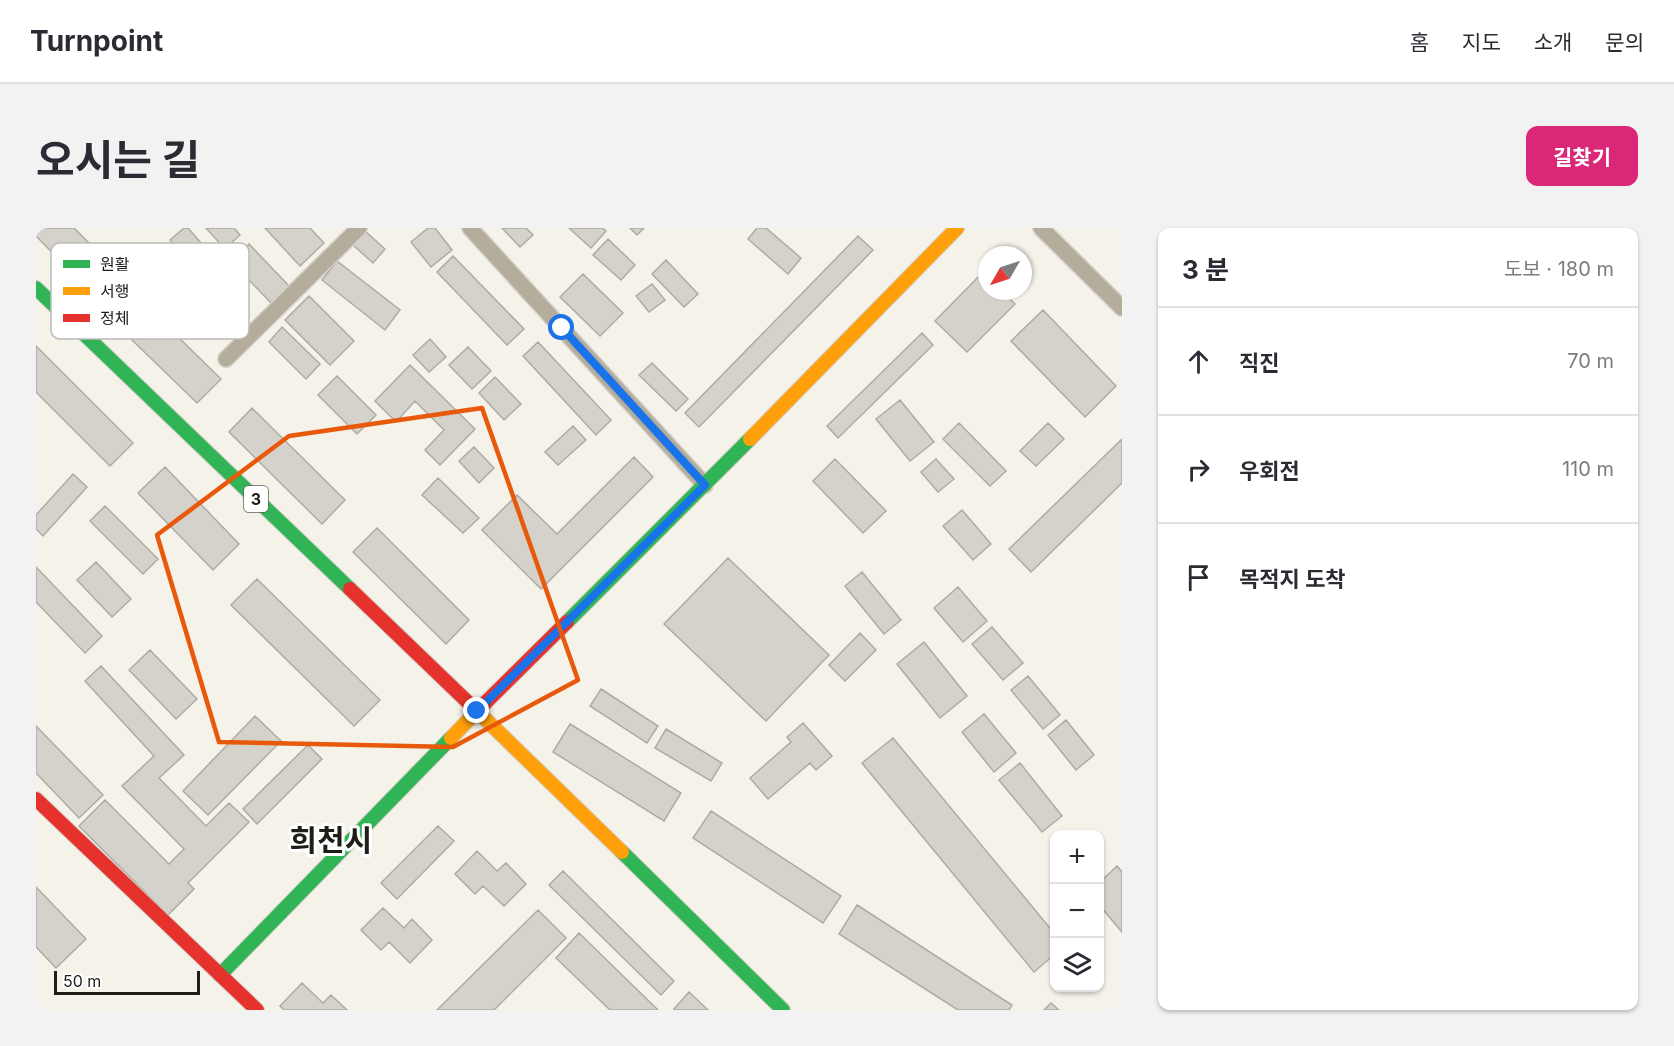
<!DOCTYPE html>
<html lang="ko">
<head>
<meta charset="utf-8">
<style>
  :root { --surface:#fff; --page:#f2f2f3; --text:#2b2b33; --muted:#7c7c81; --line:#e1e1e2; --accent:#db2777 }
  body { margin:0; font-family:Inter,"Noto Sans KR",sans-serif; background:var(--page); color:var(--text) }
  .controls { position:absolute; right:18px; bottom:18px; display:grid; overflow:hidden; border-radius:12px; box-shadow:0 2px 4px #0004 }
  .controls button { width:54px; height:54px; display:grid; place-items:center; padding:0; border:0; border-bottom:2px solid var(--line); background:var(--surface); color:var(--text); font:30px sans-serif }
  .compass { position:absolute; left:942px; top:18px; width:54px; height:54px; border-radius:50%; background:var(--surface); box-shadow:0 2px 4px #0004; rotate:231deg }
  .scale { position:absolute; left:18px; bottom:15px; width:146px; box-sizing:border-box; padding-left:6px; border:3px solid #1f1d18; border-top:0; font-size:16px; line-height:21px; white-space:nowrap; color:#1f1d18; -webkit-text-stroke:4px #fff; paint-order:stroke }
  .stop { position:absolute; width:18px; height:18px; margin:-14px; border:4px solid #1a73e8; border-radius:50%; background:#fff }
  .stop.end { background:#1a73e8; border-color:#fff; box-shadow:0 2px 6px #0008 }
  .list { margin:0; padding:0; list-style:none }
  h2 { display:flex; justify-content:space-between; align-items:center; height:78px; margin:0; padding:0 24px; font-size:26px }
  h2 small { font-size:20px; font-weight:400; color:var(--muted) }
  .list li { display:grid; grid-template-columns:39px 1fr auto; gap:18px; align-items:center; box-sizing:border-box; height:108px; padding:0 24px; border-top:2px solid var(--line) }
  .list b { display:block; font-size:22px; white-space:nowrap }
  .list em { font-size:20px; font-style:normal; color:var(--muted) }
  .icon { flex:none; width:33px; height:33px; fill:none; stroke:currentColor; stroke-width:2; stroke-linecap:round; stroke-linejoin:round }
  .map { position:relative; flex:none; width:1086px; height:782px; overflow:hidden; border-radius:12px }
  header { display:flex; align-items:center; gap:36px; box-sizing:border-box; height:84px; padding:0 30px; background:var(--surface); border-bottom:2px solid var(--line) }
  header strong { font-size:28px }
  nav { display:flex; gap:33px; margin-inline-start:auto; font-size:21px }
  .intro { display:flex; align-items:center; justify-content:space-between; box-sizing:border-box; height:144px; padding:0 36px }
  h1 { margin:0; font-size:42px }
  .button { padding:15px 27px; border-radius:12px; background:var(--accent); color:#fff; font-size:21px; font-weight:700 }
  main { display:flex; gap:36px; padding:0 36px }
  aside { flex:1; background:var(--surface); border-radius:12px; box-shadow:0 2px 4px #0004 }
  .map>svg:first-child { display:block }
  .building { fill:#d5d2cb; stroke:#aeaba4; stroke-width:1.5 }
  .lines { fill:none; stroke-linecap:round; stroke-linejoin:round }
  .street-casing { stroke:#d2cfc8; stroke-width:18 }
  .fast-casing { stroke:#d2cfc8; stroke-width:16 }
  .slow-casing { stroke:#d2cfc8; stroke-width:16 }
  .jam-casing { stroke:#d2cfc8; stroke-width:16 }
  .street { stroke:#b4ad9c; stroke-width:15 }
  .fast { stroke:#30b455; stroke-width:14 }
  .slow { stroke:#ff9f0a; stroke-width:14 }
  .jam { stroke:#e5322d; stroke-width:14 }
  .route { stroke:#1a73e8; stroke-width:8 }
  .marked { fill:none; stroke:#e8590c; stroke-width:4.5; stroke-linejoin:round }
  .labels { text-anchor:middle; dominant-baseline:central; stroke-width:6; stroke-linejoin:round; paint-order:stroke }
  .shield { fill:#fff; stroke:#62615d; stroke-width:1.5 }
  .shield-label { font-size:16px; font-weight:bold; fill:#1f1d18 }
  .town-label { font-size:30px; font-weight:bold; fill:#1f1d18; stroke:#fff }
  .key { fill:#fff; stroke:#bcbbba; stroke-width:1.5 }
  .key-label { font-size:16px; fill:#1f1d18 }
</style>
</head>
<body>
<header>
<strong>Turnpoint</strong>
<nav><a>홈</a><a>지도</a><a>소개</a><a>문의</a></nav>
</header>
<div class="intro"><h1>오시는 길</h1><a class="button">길찾기</a></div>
<main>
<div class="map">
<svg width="1086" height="782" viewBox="0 0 1086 782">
  <rect width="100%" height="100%" fill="#f5f2e9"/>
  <path class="building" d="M0,0h38l29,29 -24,23 -43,-44z
    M148,0h4l40,46 -17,14 -41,-48z
    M170,0h28l6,7 -15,14z
    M229,0h45l14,15 -24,23z
    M392,0h7l17,22 -21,17 -20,-25z
    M466,0h24l7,7 -13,12z
    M533,0h33l4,3 -15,17z
    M594,0h14l-7,7z
    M721,0h9l35,30 -13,16 -40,-35z
    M329,3l20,18 -12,14 -20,-18z
    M822,8l15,14 -174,177 -14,-14z
    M572,11l27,26 -14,15 -28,-25z
    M213,16l41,43 -18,17 -41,-43z
    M417,28l71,73 -17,16 -70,-73z
    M630,32l32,34 -14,13 -32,-33z
    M301,33l63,49 -15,20 -63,-50z
    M947,44l4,4v15h15l13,13 -48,48 -32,-31z
    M547,46l40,39 -23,23 -40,-39z
    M88,56l97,95 -24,24 -97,-94z
    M616,56l13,16 -16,12 -13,-16z
    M273,68l45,45 -24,24 -45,-45z
    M1007,82l73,76 -31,31 -74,-76z
    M246,99l38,37 -14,15 -37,-37z
    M886,105l11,12 -95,93 -11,-12z
    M394,111l16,18 -17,15 -16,-17z
    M502,114l73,78 -15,15 -73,-79z
    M0,118l97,97 -23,23 -74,-74z
    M432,119l23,24 -19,18 -23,-24z
    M616,135l36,36 -12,12 -37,-36z
    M374,137l65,64 -35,36 -15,-15 19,-20 -29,-29 -19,21 -21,-21z
    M301,148l39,39 -19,19 -39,-39z
    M459,149l26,27 -17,16 -25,-27z
    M864,172l34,42 -24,19 -34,-42z
    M216,180l93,92 -23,24 -93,-92z
    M923,195l47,48 -16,15 -47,-47z
    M1012,195l16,16 -28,27 -16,-15z
    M537,198l13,14 -28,25 -13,-13z
    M1086,211v44l-91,89 -22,-23z
    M438,219l20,21 -15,15 -20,-22z
    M598,229l19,20 -112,112 -59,-59 35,-35 40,39z
    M799,231l51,52 -23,22 -50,-52z
    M900,231l18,20 -16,13 -17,-20z
    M129,239l74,77 -26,26 -75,-77z
    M37,246l14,13 -44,49 -7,-7v-14z
    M402,250l41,40 -16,15 -41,-38z
    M69,278l53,53 -15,15 -53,-53z
    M926,282l29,34 -18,16 -30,-34z
    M341,300l92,92 -23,24 -93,-92z
    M692,330l101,97 -63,66 -102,-97z
    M60,334l35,37 -19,18 -35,-37z
    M0,339l66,69 -17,17 -49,-51z
    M826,344l39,48 -17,14 -39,-48z
    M221,351l123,121 -26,26 -123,-121z
    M922,359l29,34 -24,21 -29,-34z
    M956,399l31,36 -20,17 -31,-36z
    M824,405l16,17 -31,31 -16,-16z
    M888,414l43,54 -27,22 -43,-54z
    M114,422l47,49 -21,20 -47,-49z
    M65,438l83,89 -25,23 47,48 23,-23 20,19 -61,61 6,6 -26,26 -89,-89 26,-26 64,64 15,-15 -62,-63 32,-30 -69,-75z
    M992,448l32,39 -17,14 -32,-39z
    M565,461l57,37 -11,17 -57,-37z
    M948,486l32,39 -22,19 -32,-40z
    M219,488l26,25 -73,74 -25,-24z
    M1030,492l28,35 -18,15 -28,-35z
    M767,495l29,33 -16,14 -6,-7 -42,36 -18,-21 41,-36 -4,-5z
    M534,496l111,69 -17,28 -111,-69z
    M0,498l67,69 -24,23 -43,-45z
    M630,501l56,34 -11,18 -56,-33z
    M857,510l161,195v22l-20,17 -172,-209z
    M272,517l14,14 -65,65 -14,-15z
    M984,535l42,53 -20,16 -43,-52z
    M675,583l130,85 -18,27 -130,-85z
    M402,598l16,15 -57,58 -16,-16z
    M441,623l20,20 9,-8 20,21 -22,22 -21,-20 -8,8 -20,-20z
    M1081,638l5,6v60l-22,-26v-24z
    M527,643l111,110 -13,14 -112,-110z
    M0,659l50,52 -30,29 -20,-21z
    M821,677l155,100 -3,5h-51l-119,-76z
    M347,680l21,20 8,-9 20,21 -22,23 -21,-21 -8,8 -20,-20z
    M502,682l28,28 -72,72h-57z
    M543,705l79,77h-48l-54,-52z
    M266,755l21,20 8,-8 16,15h-63l-4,-4z
    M653,764l19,18h-33l-1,-1z
    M1015,775l8,7h-15z"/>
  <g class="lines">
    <g class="street-casing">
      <path id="street" d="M434,0l235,257
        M1005,0l81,80
        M190,131l133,-131"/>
    </g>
    <g class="fast-casing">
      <path id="fast" d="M0,60l314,301
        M531,394l183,-183
        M586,624l161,158
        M184,747l231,-237"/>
    </g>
    <g class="slow-casing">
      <path id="slow" d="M714,211l207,-211
        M415,510l26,-27 145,141"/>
    </g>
    <g class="jam-casing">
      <path id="jam" d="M314,361l127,122 90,-89
        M0,571l221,211"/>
    </g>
    <use href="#street" class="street"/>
    <use href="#fast" class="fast"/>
    <use href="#slow" class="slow"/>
    <use href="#jam" class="jam"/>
  </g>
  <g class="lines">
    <path class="route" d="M441,483l228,-226 -143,-157"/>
  </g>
  <path class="marked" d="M446,180l96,272 -125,67 -234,-5 -62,-207 132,-99z"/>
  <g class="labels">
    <rect class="shield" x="208" y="258" width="24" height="26" rx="4.5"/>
    <g class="shield-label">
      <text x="220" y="271">3</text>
    </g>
    <g class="town-label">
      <text x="295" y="612">희천시</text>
    </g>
  </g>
  <rect x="15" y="15" width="198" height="96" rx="9" class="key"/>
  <rect x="27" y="32" width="27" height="8" fill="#30b455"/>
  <rect x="27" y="59" width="27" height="8" fill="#ff9f0a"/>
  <rect x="27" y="86" width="27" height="8" fill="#e5322d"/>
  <g class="key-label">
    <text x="64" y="42">원활</text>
    <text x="64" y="69">서행</text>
    <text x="64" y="96">정체</text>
  </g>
</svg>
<div class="controls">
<button>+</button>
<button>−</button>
<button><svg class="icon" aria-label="layers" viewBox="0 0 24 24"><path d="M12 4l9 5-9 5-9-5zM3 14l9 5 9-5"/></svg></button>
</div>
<svg class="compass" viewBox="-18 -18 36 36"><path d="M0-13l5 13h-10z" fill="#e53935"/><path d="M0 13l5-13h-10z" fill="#7c7c81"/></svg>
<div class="scale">50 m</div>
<div class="stop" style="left:526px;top:100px"></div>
<div class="stop end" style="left:441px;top:483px"></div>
</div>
<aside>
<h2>3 분<small>도보 · 180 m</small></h2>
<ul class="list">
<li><svg class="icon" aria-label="ahead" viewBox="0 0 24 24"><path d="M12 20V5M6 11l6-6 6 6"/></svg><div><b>직진</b></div><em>70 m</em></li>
<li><svg class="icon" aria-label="right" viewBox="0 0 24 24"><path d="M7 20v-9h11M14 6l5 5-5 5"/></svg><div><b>우회전</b></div><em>110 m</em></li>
<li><svg class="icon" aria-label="arrive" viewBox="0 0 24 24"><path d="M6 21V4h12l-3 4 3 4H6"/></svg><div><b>목적지 도착</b></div></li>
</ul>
</aside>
</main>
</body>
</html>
